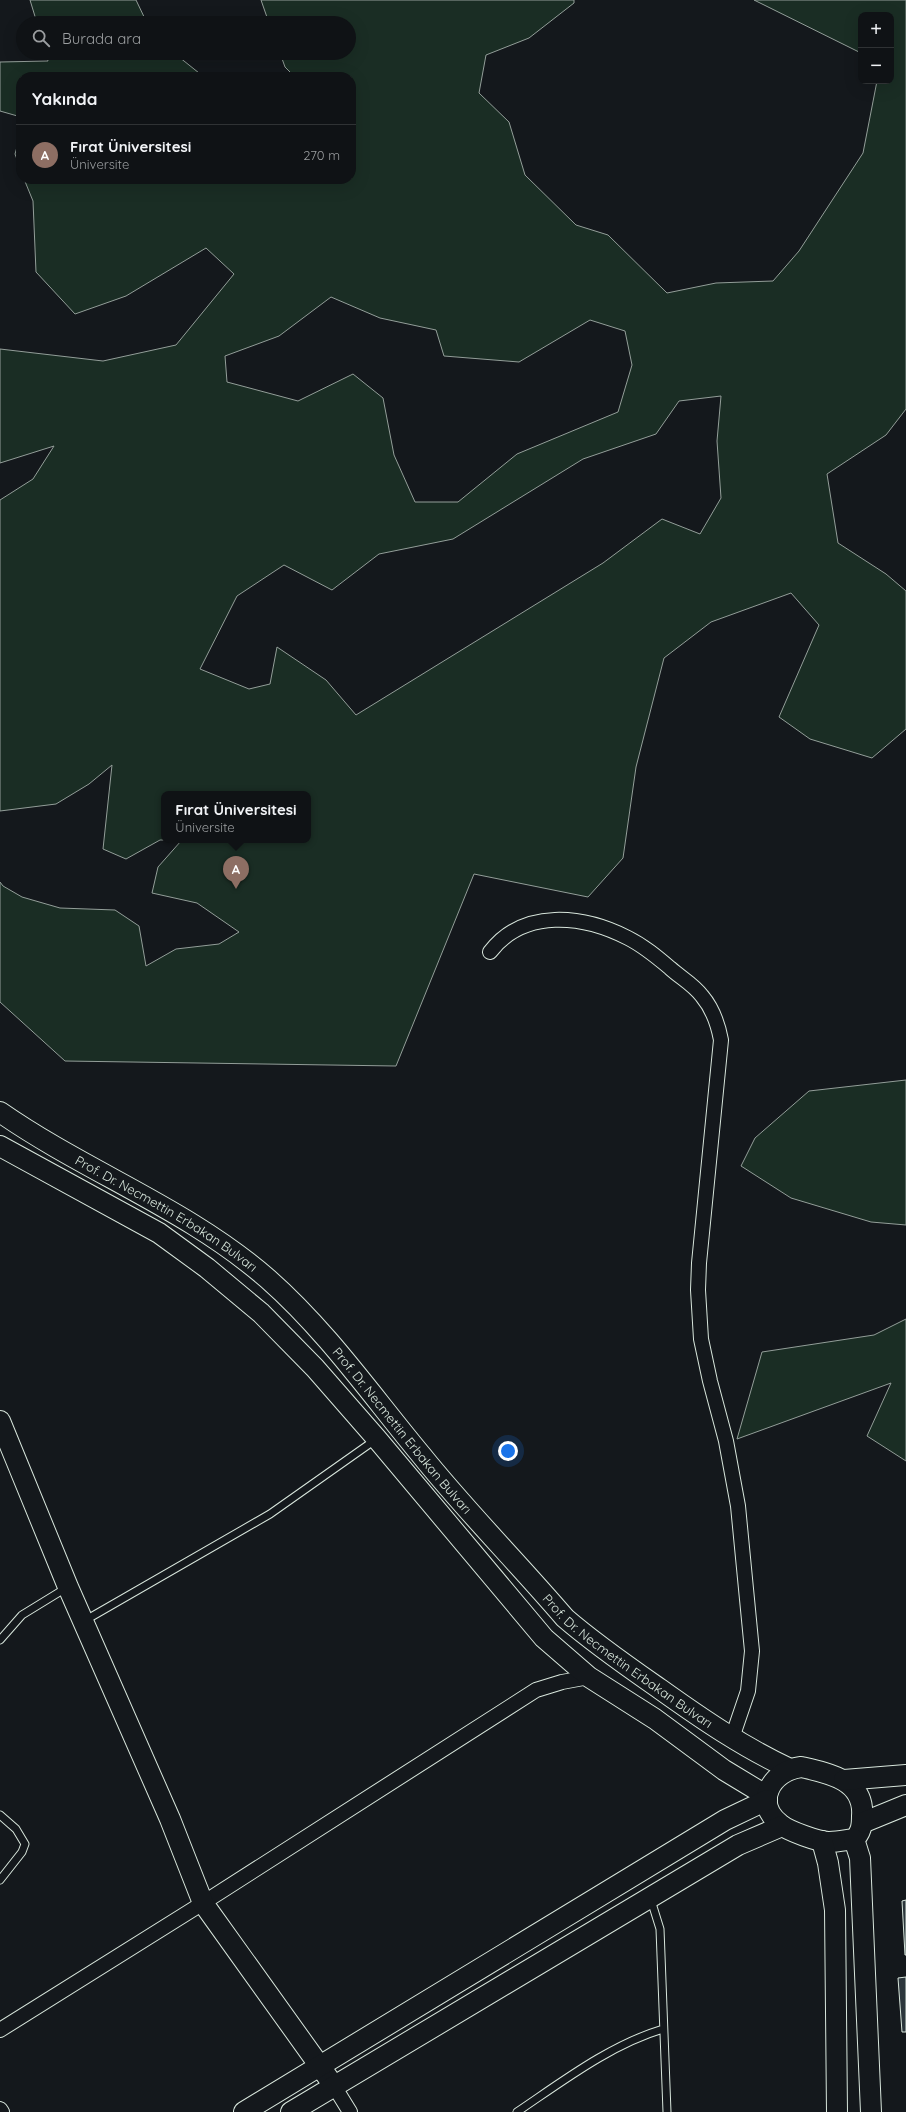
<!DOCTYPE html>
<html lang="tr">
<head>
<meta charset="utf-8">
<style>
  :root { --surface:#0f1215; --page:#181b1e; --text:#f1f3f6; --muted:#9b9ea0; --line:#2f3234; --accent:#ffb74d }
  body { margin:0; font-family:Quicksand,sans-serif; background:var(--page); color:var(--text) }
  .controls { position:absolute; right:12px; top:12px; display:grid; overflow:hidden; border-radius:8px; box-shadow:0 4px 16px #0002 }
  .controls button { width:36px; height:36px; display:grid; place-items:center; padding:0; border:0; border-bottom:1px solid var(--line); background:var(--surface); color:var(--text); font:20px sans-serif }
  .you { position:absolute; left:508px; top:1451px; width:14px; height:14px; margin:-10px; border:3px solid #fff; border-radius:50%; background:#1a73e8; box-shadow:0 0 0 6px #1a73e833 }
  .badge { display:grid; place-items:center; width:26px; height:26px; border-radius:50%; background:var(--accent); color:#fff; font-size:13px; font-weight:700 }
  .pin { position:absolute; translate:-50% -33px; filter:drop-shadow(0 1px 2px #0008) }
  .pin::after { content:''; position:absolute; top:21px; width:14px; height:12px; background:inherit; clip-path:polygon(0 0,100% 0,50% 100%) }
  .popup { position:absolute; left:161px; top:791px; width:150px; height:52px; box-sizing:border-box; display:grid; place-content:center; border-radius:8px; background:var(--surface); filter:drop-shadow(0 1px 3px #0005); font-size:13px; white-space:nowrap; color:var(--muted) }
  .popup b { font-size:15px; color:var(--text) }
  .popup::after { content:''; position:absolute; left:50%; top:100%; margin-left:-8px; border:8px solid transparent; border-top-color:var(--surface) }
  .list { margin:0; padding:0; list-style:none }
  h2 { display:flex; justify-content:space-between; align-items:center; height:52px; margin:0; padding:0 16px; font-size:17px }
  h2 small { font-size:13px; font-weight:400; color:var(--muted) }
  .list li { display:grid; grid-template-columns:26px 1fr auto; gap:12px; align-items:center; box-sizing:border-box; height:60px; padding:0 16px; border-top:1px solid var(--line) }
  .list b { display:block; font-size:15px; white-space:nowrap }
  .list p { margin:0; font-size:13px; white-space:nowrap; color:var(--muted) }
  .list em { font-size:13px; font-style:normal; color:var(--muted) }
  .icon { flex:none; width:22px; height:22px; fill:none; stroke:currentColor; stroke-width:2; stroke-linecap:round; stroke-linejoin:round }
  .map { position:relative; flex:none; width:906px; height:2112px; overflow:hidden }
  .search { position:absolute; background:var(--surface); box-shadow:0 4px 16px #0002; left:16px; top:16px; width:340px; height:44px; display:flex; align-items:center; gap:10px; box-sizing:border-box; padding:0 14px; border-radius:22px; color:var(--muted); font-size:15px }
  .panel { position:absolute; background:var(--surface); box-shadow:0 4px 16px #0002; left:16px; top:72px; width:340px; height:112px; border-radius:16px }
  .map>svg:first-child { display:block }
  .green { fill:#1a2d24; stroke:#939e99; fill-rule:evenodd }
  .building { fill:#2c363c; stroke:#d8e6dc }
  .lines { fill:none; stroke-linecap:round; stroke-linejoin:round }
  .lane-casing { stroke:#d8e6dc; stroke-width:9 }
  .street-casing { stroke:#d8e6dc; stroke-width:16 }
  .secondary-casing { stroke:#d8e6dc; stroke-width:22 }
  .lane { stroke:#14181c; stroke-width:7 }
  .street { stroke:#14181c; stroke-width:14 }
  .secondary { stroke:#14181c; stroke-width:20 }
  .labels { text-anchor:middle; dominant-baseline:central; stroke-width:3; stroke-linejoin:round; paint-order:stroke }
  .street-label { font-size:13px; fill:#d8e6dc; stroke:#14181c }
</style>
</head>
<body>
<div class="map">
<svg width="906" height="2112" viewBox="0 0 906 2112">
  <rect width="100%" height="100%" fill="#14181c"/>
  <path class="green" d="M30,0h106l11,23h-110z
    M261,0h313v3l-45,35 -43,17 -7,38 30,29 16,53 51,50 32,10 59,58 49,-10 57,-2 26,-30 64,-98 14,-72h14v-66h-30v38l-107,-53h152v409l-20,26 -59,39 11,69 48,31 20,17v138l-34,29 -62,-19 -31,-22 40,-92 -28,-32 -80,29 -47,36 -28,109 -13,91 -35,39 -114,-23 -78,192 -331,-5 -65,-59v-120l3,4 19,11 38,11 55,2 24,16 7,40 30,-17 43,-5 20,-12 -42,-29 -45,-10 6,-26 23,-26 -17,-1h144v-46h-144v46h-4l-34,19 -23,-10 9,-84 -23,19 -33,20 -56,7v-311l33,-21 21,-33 -54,17v-114l103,12 73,-16 58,-71 -28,-26 -80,48 -51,18 -39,-42 -3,-71 -9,-22h327v-102h-56l-10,-10 -5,-14h69v-30h-80zM331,297l49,21 56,12 8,26 75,6 71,-42 35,11 7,34 -14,47 -101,42 -59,48h-43l-21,-47 -11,-57 -30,-24 -55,27 -71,-19 -2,-26 54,-20zM721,396l-4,45 4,57 -21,36 -38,-15 -59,44 -247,152 -30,-35 -49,-33 -7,37 -21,5 -49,-20 37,-73 47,-31 48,25 47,-36 74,-15 130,-80 73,-25 23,-33z
    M46,53h128l30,24h-183v40l-21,-6v-49l48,-1z
    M21,133v37l-6,-16z
    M906,1080v145l-35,-3 -80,-24 -50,-32 14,-28 54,-47z
    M906,1319v142l-39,-25 24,-53 -154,56 25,-87 112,-17z"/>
  <path class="building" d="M906,1900v55h-1l-3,-54z
    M906,1977v55h-4l-4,-54z"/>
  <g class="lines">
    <g class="lane-casing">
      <path id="lane" d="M84,1621l186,-107 105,-74
        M0,1640l22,-25 44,-27
        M0,1815l16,14 9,15 -3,8 -22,28
        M651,1900l9,29 7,183
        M517,2112c46,-31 93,-67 146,-83"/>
    </g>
    <g class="street-casing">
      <path id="street" d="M490,952c34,-44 93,-37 138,-14 16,8 29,19 42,30 11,10 23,16 32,28 11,13 16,28 19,44l-22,223 -1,27 3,49 9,42 16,60 12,65 14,145 -4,40 -16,47
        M0,2030l203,-127 333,-213 26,-8 27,-5
        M334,2086l16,26
        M0,2109l2,3"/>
    </g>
    <g class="secondary-casing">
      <g id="secondary">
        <path id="s1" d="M0,1112c86,60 188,97 268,167 59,52 104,117 154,177 45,56 96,107 143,162 30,26 62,48 95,71 42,30 83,58 130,80"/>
        <path d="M0,1146l159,87 48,35 54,45 54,55 62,71 167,199 45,39 66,42 69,51 43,26"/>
        <path d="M0,1421l68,166 102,232 33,84 131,183"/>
        <path d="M801,1767c27,6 64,13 61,49 0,10 -1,17 -8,23 -8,1 -16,3 -25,3 -10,0 -41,-11 -49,-18 -27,-21 -9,-53 21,-57z"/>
        <path d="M844,1780l62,-5"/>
        <path d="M862,1823l44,-18"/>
        <path d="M854,1839l6,19 11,254"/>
        <path d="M822,1841l6,22 7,47 2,202"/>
        <path d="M244,2112l481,-292 42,-20"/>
        <path d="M291,2112l447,-267 44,-19"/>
      </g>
    </g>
    <use href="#lane" class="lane"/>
    <use href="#street" class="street"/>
    <use href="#secondary" class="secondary"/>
  </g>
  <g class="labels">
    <g class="street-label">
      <text stroke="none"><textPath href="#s1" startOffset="195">Prof. Dr. Necmettin Erbakan Bulvarı</textPath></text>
      <text stroke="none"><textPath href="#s1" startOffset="519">Prof. Dr. Necmettin Erbakan Bulvarı</textPath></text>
      <text stroke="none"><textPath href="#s1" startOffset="843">Prof. Dr. Necmettin Erbakan Bulvarı</textPath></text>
    </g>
  </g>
</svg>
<div class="controls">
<button>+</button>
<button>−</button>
</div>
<div class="you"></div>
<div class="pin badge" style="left:236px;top:889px;background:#8d6e63">A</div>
<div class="popup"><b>Fırat Üniversitesi</b>Üniversite</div>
<div class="search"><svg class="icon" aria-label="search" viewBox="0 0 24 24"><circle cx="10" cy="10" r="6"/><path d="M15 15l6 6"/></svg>Burada ara</div>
<section class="panel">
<h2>Yakında<small></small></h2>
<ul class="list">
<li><span class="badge" style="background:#8d6e63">A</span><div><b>Fırat Üniversitesi</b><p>Üniversite</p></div><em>270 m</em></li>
</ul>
</section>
</div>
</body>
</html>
